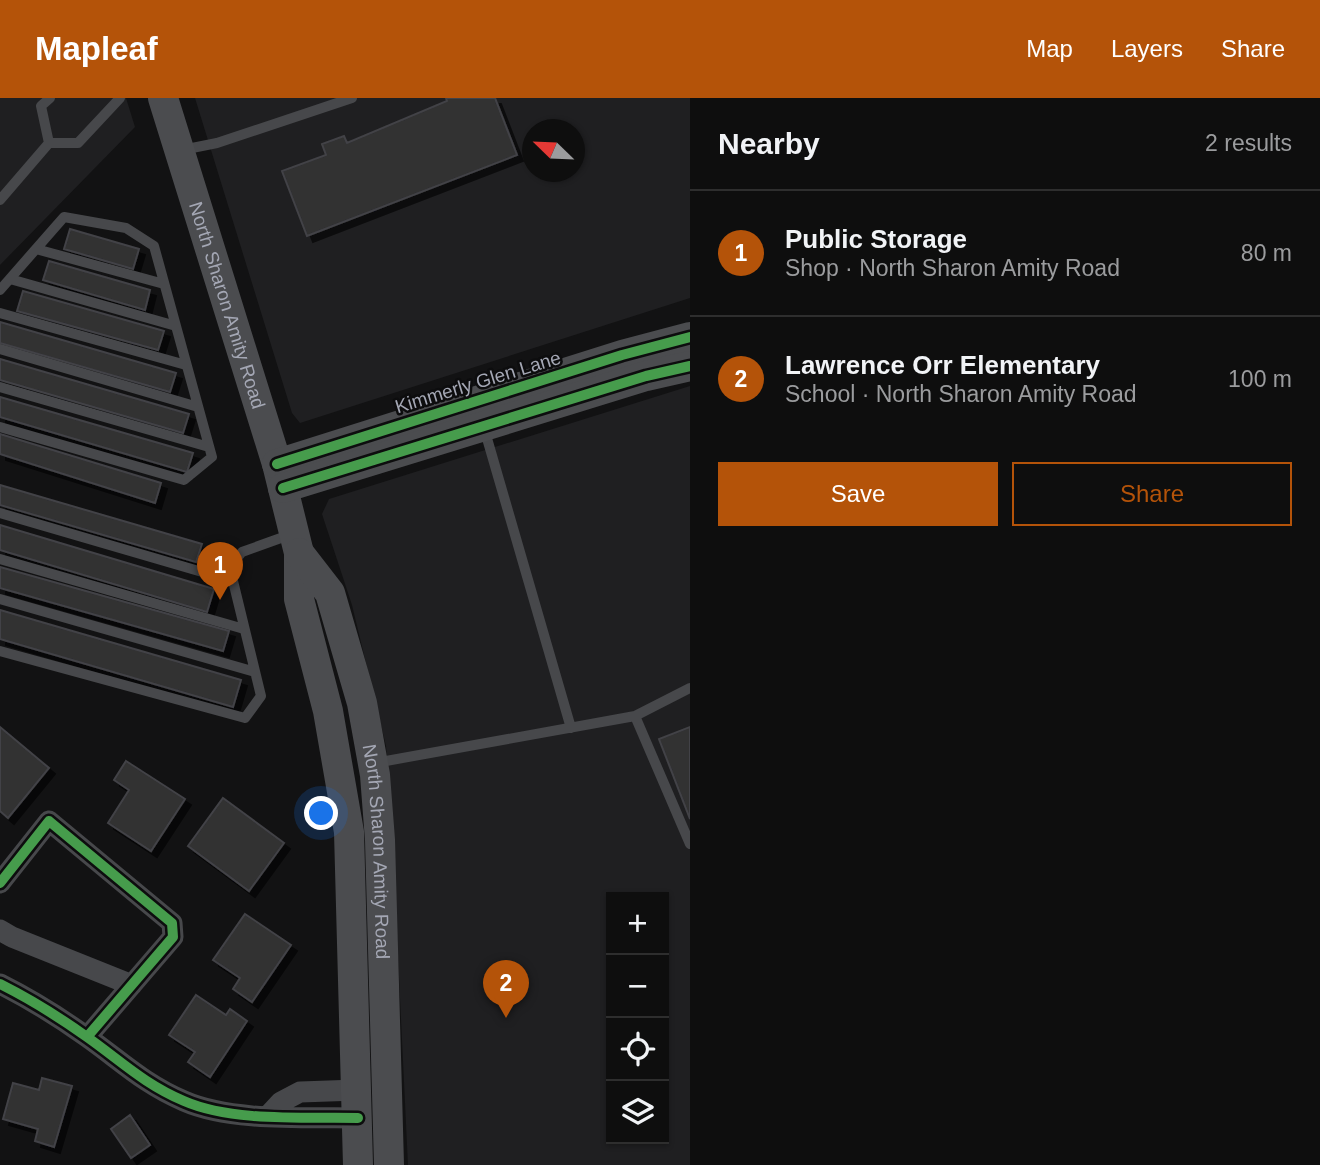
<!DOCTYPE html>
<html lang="en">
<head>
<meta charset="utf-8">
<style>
  :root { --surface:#0e0e0e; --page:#1c1c1c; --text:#f1f3f6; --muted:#9b9c9e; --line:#2e2e2e; --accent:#b45309 }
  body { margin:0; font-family:Helvetica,sans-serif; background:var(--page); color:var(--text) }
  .controls { position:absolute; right:21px; bottom:21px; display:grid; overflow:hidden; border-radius:0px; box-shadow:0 2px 5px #0004 }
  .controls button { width:63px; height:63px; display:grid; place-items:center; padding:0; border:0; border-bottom:2px solid var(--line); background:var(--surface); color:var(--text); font:35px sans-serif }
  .compass { position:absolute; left:522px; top:21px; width:63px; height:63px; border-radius:50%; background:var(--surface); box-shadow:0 2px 5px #0004; rotate:293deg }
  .you { position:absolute; left:322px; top:716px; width:24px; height:24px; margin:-18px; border:5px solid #fff; border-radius:50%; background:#1a73e8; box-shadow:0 0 0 10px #1a73e833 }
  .badge { display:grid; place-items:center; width:46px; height:46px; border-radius:50%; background:var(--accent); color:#fff; font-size:23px; font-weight:700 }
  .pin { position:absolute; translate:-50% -58px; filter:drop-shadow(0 2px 4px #0008) }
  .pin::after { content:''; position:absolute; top:37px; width:24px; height:21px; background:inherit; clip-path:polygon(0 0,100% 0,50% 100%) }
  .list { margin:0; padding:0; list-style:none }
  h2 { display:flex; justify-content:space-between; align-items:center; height:91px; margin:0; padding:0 28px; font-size:30px }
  h2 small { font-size:23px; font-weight:400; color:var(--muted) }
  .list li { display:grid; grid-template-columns:46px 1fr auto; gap:21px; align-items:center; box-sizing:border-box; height:126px; padding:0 28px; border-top:2px solid var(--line) }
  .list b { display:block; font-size:26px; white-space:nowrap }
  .list p { margin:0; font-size:23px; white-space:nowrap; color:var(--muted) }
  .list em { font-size:23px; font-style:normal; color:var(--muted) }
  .actions { display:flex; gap:14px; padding:21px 28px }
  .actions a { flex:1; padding:16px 0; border:2px solid var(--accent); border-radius:0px; text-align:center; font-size:24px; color:var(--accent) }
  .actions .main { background:var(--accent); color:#fff }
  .icon { flex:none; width:38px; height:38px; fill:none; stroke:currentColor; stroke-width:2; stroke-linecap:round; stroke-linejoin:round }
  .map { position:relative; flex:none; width:690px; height:1067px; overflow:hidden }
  header { display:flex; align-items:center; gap:42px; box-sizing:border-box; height:98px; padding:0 35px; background:var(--accent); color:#fff }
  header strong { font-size:33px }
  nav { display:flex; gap:38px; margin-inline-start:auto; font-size:24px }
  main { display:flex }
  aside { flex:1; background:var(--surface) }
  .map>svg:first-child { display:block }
  .built { fill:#1f1f21; fill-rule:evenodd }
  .building { fill:#303032; stroke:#424246; stroke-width:2; filter:url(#shadow) }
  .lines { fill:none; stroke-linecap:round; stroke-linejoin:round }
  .lane { stroke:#47484b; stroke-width:10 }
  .street { stroke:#47484b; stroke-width:21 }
  .secondary { stroke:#4b4c4f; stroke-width:30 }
  .cycleway-casing { stroke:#0d0d0e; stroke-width:15 }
  .cycleway { stroke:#469c4c; stroke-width:10 }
  .labels { text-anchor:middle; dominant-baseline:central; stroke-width:5; stroke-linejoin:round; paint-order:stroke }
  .street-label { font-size:19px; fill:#a4a7b4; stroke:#0d0d0e }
</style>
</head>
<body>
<header>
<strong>Mapleaf</strong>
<nav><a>Map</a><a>Layers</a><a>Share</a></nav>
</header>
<main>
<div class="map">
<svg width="690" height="1067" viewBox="0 0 690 1067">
  <defs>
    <filter id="shadow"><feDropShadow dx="6" dy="6" stdDeviation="0" flood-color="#0009"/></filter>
  </defs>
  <rect width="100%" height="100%" fill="#121213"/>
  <path class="built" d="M0,0h126l9,29 -135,138z
    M195,0h495v200l-390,125 -8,-10zM533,32h42v42h-42z
    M690,288v779h-282l-17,-355 -5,-64 -34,-141 -30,-91 7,-15zM611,799h53v242h-53z"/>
  <path class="building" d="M446,0h49l22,57 -210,81 -25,-65 44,-16 -4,-11 22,-8 3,7 100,-42z
    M70,131l69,20 -6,20 -69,-20z
    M49,163l101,29 -5,20 -102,-30z
    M23,193l141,40 -6,19 -141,-39z
    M0,224l176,51 -6,19 -170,-49z
    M0,261l189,55 -6,19 -183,-53z
    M0,299l193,56 -6,19 -187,-55z
    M0,336l161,49 -6,20 -155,-49z
    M0,387l202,59 -6,18 -196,-57z
    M0,427l214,64 -7,23 -207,-62z
    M0,469l229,64 -6,20 -223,-63z
    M0,512l241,70 -8,27 -233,-68z
    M0,629l49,41 -41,50 -8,-7z
    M690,629v92l-31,-80z
    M126,663l59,38 -34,52 -43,-28 21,-33 -15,-10z
    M223,700l61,45 -35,48 -61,-45z
    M245,816l46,31 -39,57 -19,-13 7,-11 -27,-18z
    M196,897l30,20 4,-6 17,12 -37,56 -22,-15 7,-10 -26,-17z
    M42,980l30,8 -18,61 -19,-6 3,-12 -35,-10 10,-36 26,7z
    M130,1017l20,30 -19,13 -20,-29z"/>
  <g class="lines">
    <path class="lane" d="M49,45l-8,-37 9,-8
      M182,52l35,-7 135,-45
      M0,102l49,-57h29l42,-45
      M36,151l128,35
      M10,181l166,47
      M0,192l64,-73 62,11 28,18 58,211 -28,23 -184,-53
      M0,215l186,52
      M0,251l198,58
      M0,289l209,60
      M484,330l87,300
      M0,415l233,68
      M0,461l244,70
      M0,501l255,73
      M0,553l245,67 16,-22 -28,-115 1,-19 8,-10 50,-18
      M635,618l55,128
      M375,665l260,-47 55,-28"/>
    <path class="street" d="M0,785l49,-62 123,102 1,14 -86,100
      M0,832l12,7 120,48
      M0,886c30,15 59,33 87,53 34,24 57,47 97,64 48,21 121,16 174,17
      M268,1018l13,-14 19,-10 57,-2"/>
    <g class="secondary">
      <path id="s1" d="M163,0l114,366 22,89v46l29,112 21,121 9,333"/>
      <path d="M277,366l345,-109 68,-18"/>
      <path d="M283,390l363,-112 44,-10"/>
      <path id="s2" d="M299,455l31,40 32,110 13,72 5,65 9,325"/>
    </g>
    <g class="cycleway-casing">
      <path id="cycleway" d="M277,366l345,-109 68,-18
        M283,390l363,-112 44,-10
        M0,785l49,-62 123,102 1,14 -86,100
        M0,886c30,15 59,33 87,53 34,24 57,47 97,64 48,21 121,16 174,17"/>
    </g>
    <use href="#cycleway" class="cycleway"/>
  </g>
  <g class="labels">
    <g class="street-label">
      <text stroke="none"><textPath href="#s1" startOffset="217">North Sharon Amity Road</textPath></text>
      <text transform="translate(478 284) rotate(-17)">Kimmerly Glen Lane</text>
      <text stroke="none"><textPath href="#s2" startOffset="315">North Sharon Amity Road</textPath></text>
    </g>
  </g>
</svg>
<div class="controls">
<button>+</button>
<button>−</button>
<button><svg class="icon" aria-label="locate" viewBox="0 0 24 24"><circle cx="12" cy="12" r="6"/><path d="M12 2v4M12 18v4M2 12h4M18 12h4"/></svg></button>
<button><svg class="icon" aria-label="layers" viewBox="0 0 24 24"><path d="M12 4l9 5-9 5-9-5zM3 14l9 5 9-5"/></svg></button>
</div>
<svg class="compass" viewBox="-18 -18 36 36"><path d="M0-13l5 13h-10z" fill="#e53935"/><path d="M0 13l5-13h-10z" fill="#9b9c9e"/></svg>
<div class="you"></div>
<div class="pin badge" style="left:220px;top:502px">1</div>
<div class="pin badge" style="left:506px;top:920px">2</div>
</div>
<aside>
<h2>Nearby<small>2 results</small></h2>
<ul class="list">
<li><span class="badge">1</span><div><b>Public Storage</b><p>Shop · North Sharon Amity Road</p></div><em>80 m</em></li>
<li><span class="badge">2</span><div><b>Lawrence Orr Elementary</b><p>School · North Sharon Amity Road</p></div><em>100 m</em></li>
</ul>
<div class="actions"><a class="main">Save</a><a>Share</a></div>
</aside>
</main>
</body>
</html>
